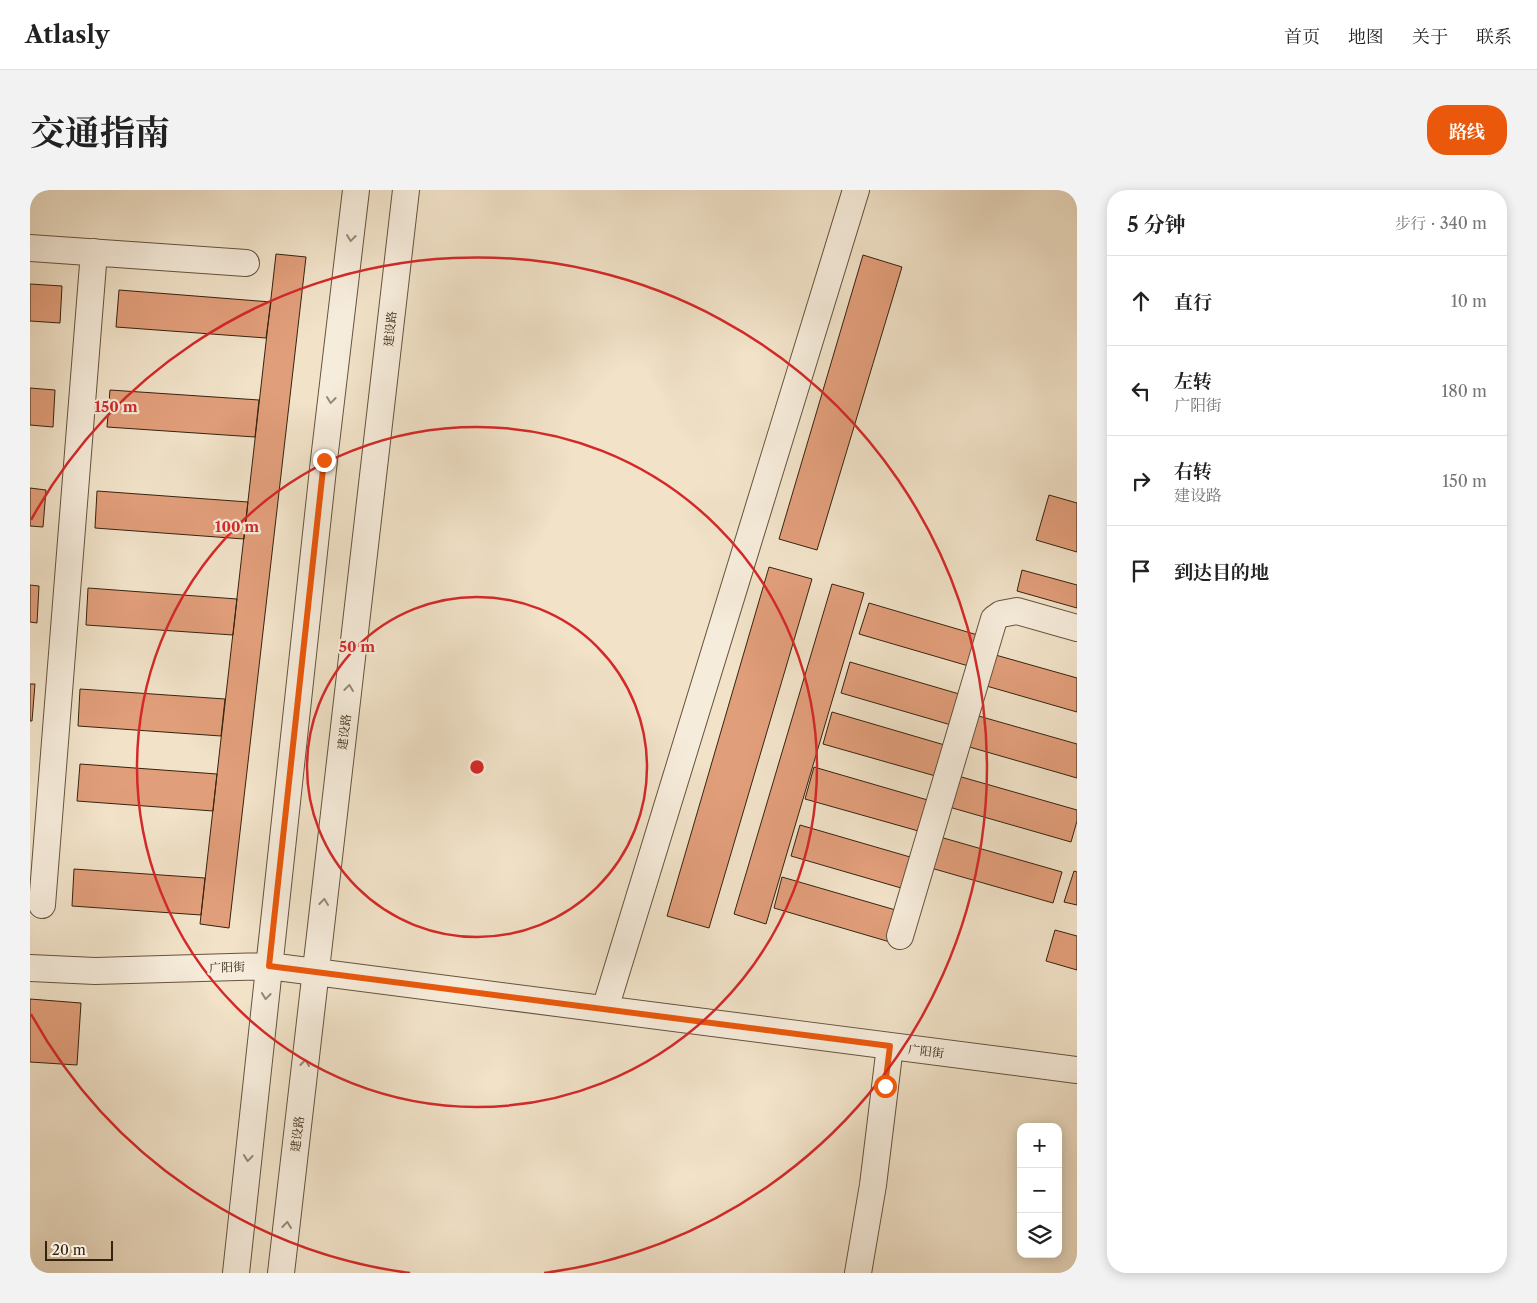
<!DOCTYPE html>
<html lang="zh">
<head>
<meta charset="utf-8">
<style>
  :root { --surface:#fff; --page:#f2f2f2; --text:#222; --muted:#767676; --line:#e0e0e0; --accent:#ea580c }
  body { margin:0; font-family:"Libre Caslon Text","Noto Serif SC",serif; background:var(--page); color:var(--text) }
  .controls { position:absolute; right:15px; bottom:15px; display:grid; overflow:hidden; border-radius:10px; box-shadow:0 2px 12px #0003 }
  .controls button { width:45px; height:45px; display:grid; place-items:center; padding:0; border:0; border-bottom:1px solid var(--line); background:var(--surface); color:var(--text); font:25px sans-serif }
  .scale { position:absolute; left:15px; bottom:12px; width:68px; box-sizing:border-box; padding-left:5px; border:2px solid #36230f; border-top:0; font-size:14px; line-height:18px; white-space:nowrap; color:#36230f; -webkit-text-stroke:4px #f6ecdb; paint-order:stroke }
  .stop { position:absolute; width:15px; height:15px; margin:-11px; border:4px solid #ea580c; border-radius:50%; background:#fff }
  .stop.end { background:#ea580c; border-color:#fff; box-shadow:0 1px 5px #0008 }
  .list { margin:0; padding:0; list-style:none }
  h2 { display:flex; justify-content:space-between; align-items:center; height:65px; margin:0; padding:0 20px; font-size:21px }
  h2 small { font-size:16px; font-weight:400; color:var(--muted) }
  .list li { display:grid; grid-template-columns:32px 1fr auto; gap:15px; align-items:center; box-sizing:border-box; height:90px; padding:0 20px; border-top:1px solid var(--line) }
  .list b { display:block; font-size:19px; white-space:nowrap }
  .list p { margin:0; font-size:16px; white-space:nowrap; color:var(--muted) }
  .list em { font-size:16px; font-style:normal; color:var(--muted) }
  .icon { flex:none; width:28px; height:28px; fill:none; stroke:currentColor; stroke-width:2; stroke-linecap:round; stroke-linejoin:round }
  .map { position:relative; flex:none; width:1047px; height:1083px; overflow:hidden; border-radius:20px }
  header { display:flex; align-items:center; gap:30px; box-sizing:border-box; height:70px; padding:0 25px; background:var(--surface); border-bottom:1px solid var(--line) }
  header strong { font-size:24px }
  nav { display:flex; gap:28px; margin-inline-start:auto; font-size:18px }
  .intro { display:flex; align-items:center; justify-content:space-between; box-sizing:border-box; height:120px; padding:0 30px }
  h1 { margin:0; font-size:35px }
  .button { padding:12px 22px; border-radius:20px; background:var(--accent); color:#fff; font-size:18px; font-weight:700 }
  main { display:flex; gap:30px; padding:0 30px }
  aside { flex:1; background:var(--surface); border-radius:20px; box-shadow:0 2px 12px #0003 }
  .map>svg:first-child { display:block }
  .building { fill:#e19e7a; stroke:#36230f }
  .lines { fill:none; stroke-linecap:round; stroke-linejoin:round }
  .minor-casing { stroke:#65533d; stroke-width:28 }
  .minor { stroke:#f6ecdb; stroke-width:26 }
  .oneway { stroke:#968875 }
  .route { stroke:#ea580c; stroke-width:6 }
  .ring { fill:none; stroke:#d62828; stroke-width:2.5 }
  .labels { text-anchor:middle; dominant-baseline:central; stroke-width:4.5; stroke-linejoin:round; paint-order:stroke }
  .street-label { font-size:12px; fill:#36230f; stroke:#f6ecdb }
  .centre { fill:#d62828; stroke:#f6ecdb; stroke-width:2.5 }
  .ring-label { font-size:15px; text-anchor:middle; font-weight:bold; fill:#d62828; stroke:#f6ecdb; stroke-width:4.5; stroke-linejoin:round; paint-order:stroke }
</style>
</head>
<body>
<header>
<strong>Atlasly</strong>
<nav><a>首页</a><a>地图</a><a>关于</a><a>联系</a></nav>
</header>
<div class="intro"><h1>交通指南</h1><a class="button">路线</a></div>
<main>
<div class="map">
<svg width="1047" height="1083" viewBox="0 0 1047 1083">
  <rect width="100%" height="100%" fill="#f1e2c8"/>
  <filter id="stains"><feTurbulence type="fractalNoise" baseFrequency=".004" numOctaves="4"/><feColorMatrix values="0 0 0 0 .2 0 0 0 0 .09 0 0 0 0 .02 0 0 0 .5 -.17"/></filter>
  <radialGradient id="worn" r=".72"><stop offset=".6" stop-color="#630" stop-opacity="0"/><stop offset="1" stop-color="#630" stop-opacity=".3"/></radialGradient>
  <path class="building" d="M246,64l30,3 -77,671 -29,-4z
    M833,65l39,12 -85,283 -38,-11z
    M0,94l32,2 -2,37 -30,-2z
    M89,100l152,12 -5,36 -150,-11z
    M0,198l25,2 -2,37 -23,-2z
    M80,200l149,10 -4,37 -148,-10z
    M0,298l16,2 -3,37 -13,-1z
    M67,301l151,11 -4,37 -149,-11z
    M1019,305l28,8v49l-41,-12z
    M739,377l43,12 -103,349 -42,-12z
    M992,380l55,15v23l-60,-17z
    M802,394l32,9 -98,331 -32,-10z
    M0,395l9,1 -2,37 -7,-1z
    M58,398l149,11 -4,36 -147,-10z
    M839,413l112,33 -9,31 -113,-33z
    M962,464l85,24v34l-94,-27z
    M820,472l116,34 -8,31 -117,-34z
    M0,494h5l-3,37h-2z
    M50,499l145,10 -4,37 -143,-10z
    M802,522l116,34 -9,31 -116,-33z
    M945,525l102,29v34l-111,-32z
    M50,574l137,10 -4,37 -136,-10z
    M784,577l117,34 -9,31 -117,-33z
    M928,586l119,34v11l-6,21 -122,-35z
    M770,635l117,34 -9,31 -117,-34z
    M910,647l122,35 -9,31 -122,-35z
    M44,679l131,9 -4,37 -129,-9z
    M1044,681l3,1v33l-13,-3z
    M752,687l117,34 -9,31 -116,-34z
    M1025,740l22,6v34l-31,-9z
    M0,809l51,4 -4,62 -47,-3z"/>
  <g class="lines">
    <g class="minor-casing">
      <path id="minor" d="M0,58l216,15
        M12,715l52,-653
        M870,746l94,-317 7,-5 16,-3 60,17
        M0,778l65,3 174,-5 808,104
        M575,819l251,-819
        M206,1083l88,-813 32,-270
        M251,1083l125,-1083
        M828,1083l15,-88 17,-139"/>
    </g>
    <use href="#minor" class="minor"/>
  </g>
  <defs><path id="oneway-chevron" d="M-2-3.5L2.5 0L-2 3.5" fill="none" stroke-width="1.6" stroke-linecap="round" stroke-linejoin="round" transform="scale(1.25)"/></defs>
  <g class="oneway">
    <use href="#oneway-chevron" transform="translate(321 48) rotate(97)"/>
    <use href="#oneway-chevron" transform="translate(301 210) rotate(97)"/>
    <use href="#oneway-chevron" transform="translate(319 498) rotate(-83)"/>
    <use href="#oneway-chevron" transform="translate(294 712) rotate(-83)"/>
    <use href="#oneway-chevron" transform="translate(236 806) rotate(96)"/>
    <use href="#oneway-chevron" transform="translate(275 873) rotate(-83)"/>
    <use href="#oneway-chevron" transform="translate(218 968) rotate(96)"/>
    <use href="#oneway-chevron" transform="translate(257 1035) rotate(-83)"/>
  </g>
  <g class="lines">
    <path class="route" d="M294,270l-55,506 621,80 -5,40"/>
  </g>
  <g class="ring">
    <circle cx="447" cy="577" r="170"/>
    <circle cx="447" cy="577" r="340"/>
    <path d="M380 1083A510 510 0 0 1 1 824M1 330A510 510 0 1 1 514 1083"/>
  </g>
  <g class="labels">
    <g class="street-label">
      <text transform="translate(360 139) rotate(-84)">建设路</text>
      <text transform="translate(314 542) rotate(-83)">建设路</text>
      <text transform="translate(197 777) rotate(-2)">广阳街</text>
      <text transform="translate(896 861) rotate(7)">广阳街</text>
      <text transform="translate(267 944) rotate(-83)">建设路</text>
    </g>
  </g>
  <circle cx="447" cy="577" r="8" class="centre"/>
  <g class="ring-label">
    <text x="86" y="222">150 m</text>
    <text x="207" y="342">100 m</text>
    <text x="327" y="462">50 m</text>
  </g>
  <rect width="100%" height="100%" filter="url(#stains)"/>
  <rect width="100%" height="100%" fill="url(#worn)"/>
</svg>
<div class="controls">
<button>+</button>
<button>−</button>
<button><svg class="icon" aria-label="layers" viewBox="0 0 24 24"><path d="M12 4l9 5-9 5-9-5zM3 14l9 5 9-5"/></svg></button>
</div>
<div class="scale">20 m</div>
<div class="stop" style="left:855px;top:896px"></div>
<div class="stop end" style="left:294px;top:270px"></div>
</div>
<aside>
<h2>5 分钟<small>步行 · 340 m</small></h2>
<ul class="list">
<li><svg class="icon" aria-label="ahead" viewBox="0 0 24 24"><path d="M12 20V5M6 11l6-6 6 6"/></svg><div><b>直行</b></div><em>10 m</em></li>
<li><svg class="icon" aria-label="left" viewBox="0 0 24 24"><path d="M17 20v-9H6M10 6l-5 5 5 5"/></svg><div><b>左转</b><p>广阳街</p></div><em>180 m</em></li>
<li><svg class="icon" aria-label="right" viewBox="0 0 24 24"><path d="M7 20v-9h11M14 6l5 5-5 5"/></svg><div><b>右转</b><p>建设路</p></div><em>150 m</em></li>
<li><svg class="icon" aria-label="arrive" viewBox="0 0 24 24"><path d="M6 21V4h12l-3 4 3 4H6"/></svg><div><b>到达目的地</b></div></li>
</ul>
</aside>
</main>
</body>
</html>
